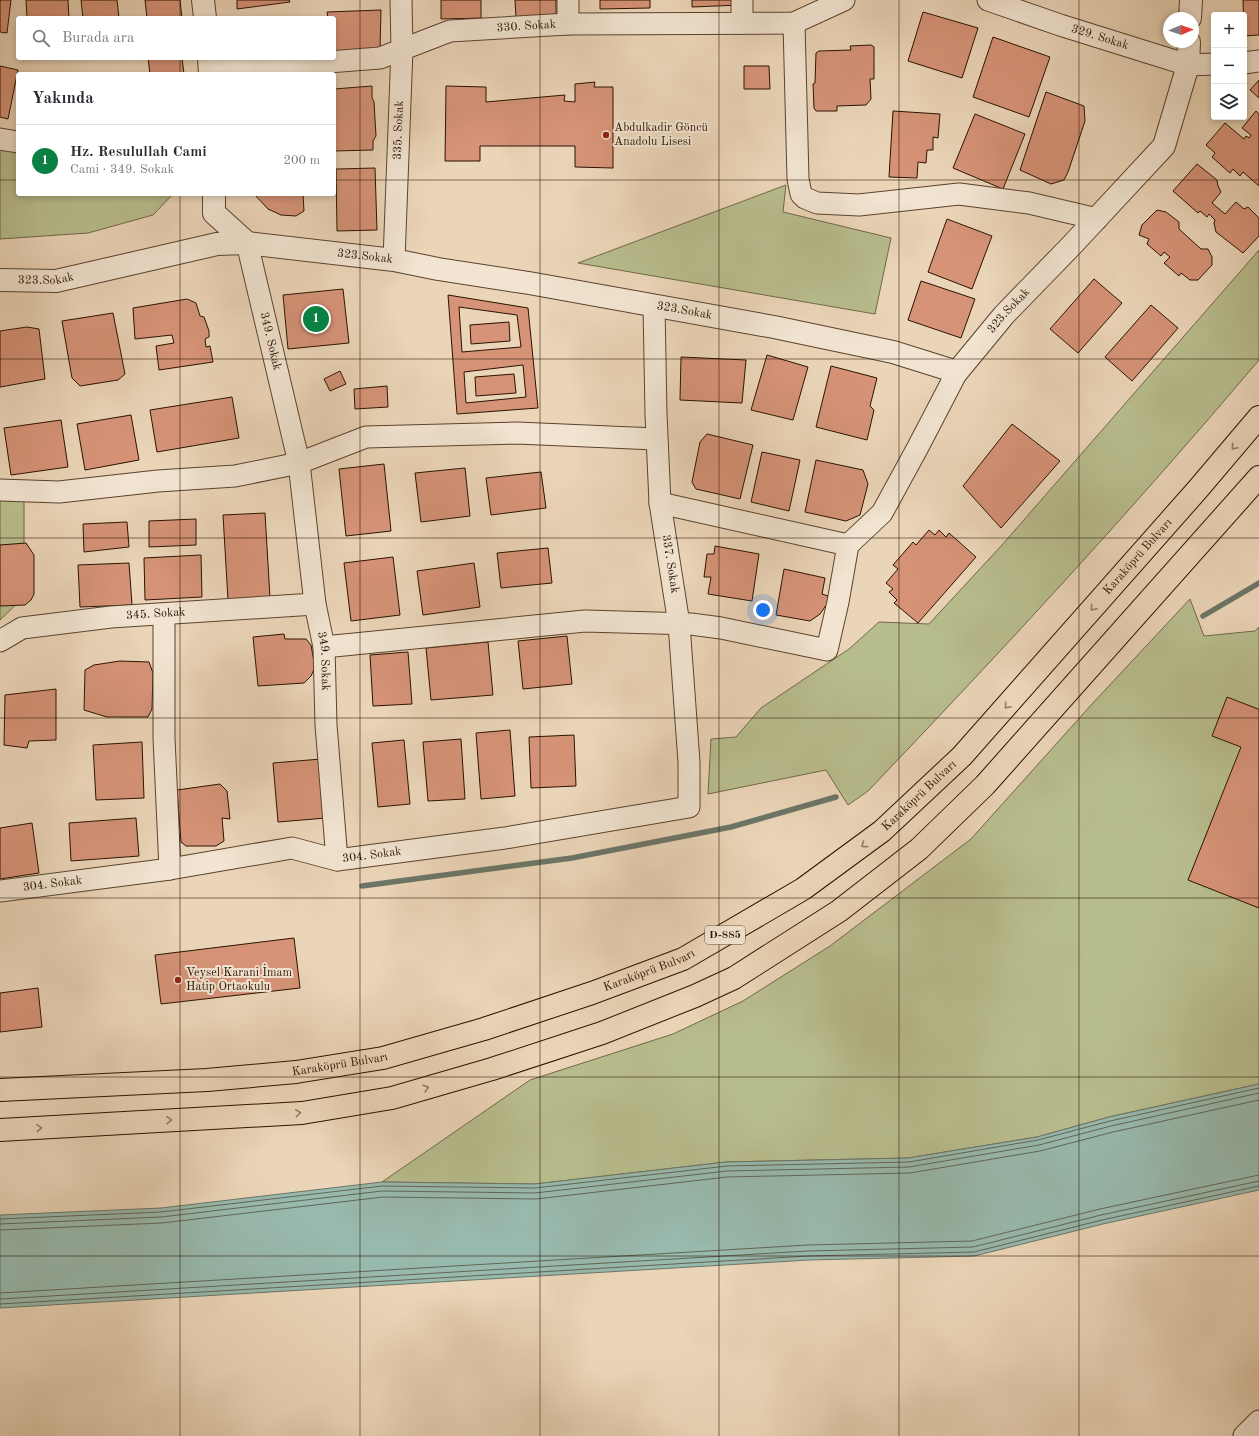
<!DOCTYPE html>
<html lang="tr">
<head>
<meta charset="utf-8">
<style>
  :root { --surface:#fff; --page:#f7f7f7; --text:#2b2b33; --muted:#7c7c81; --line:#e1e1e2; --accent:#0b8043 }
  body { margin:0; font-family:"Old Standard TT",serif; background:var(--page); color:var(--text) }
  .controls { position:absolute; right:12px; top:12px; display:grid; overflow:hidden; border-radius:4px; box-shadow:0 2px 6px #0003 }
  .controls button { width:36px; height:36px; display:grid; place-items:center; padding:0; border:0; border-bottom:1px solid var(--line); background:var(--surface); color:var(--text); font:20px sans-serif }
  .compass { position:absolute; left:1163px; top:12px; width:36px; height:36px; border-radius:50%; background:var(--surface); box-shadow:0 2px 6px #0003; rotate:88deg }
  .you { position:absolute; left:763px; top:610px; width:14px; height:14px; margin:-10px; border:3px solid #fff; border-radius:50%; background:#1a73e8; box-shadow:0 0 0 6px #1a73e833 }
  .badge { display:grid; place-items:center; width:26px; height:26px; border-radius:50%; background:var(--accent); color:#fff; font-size:13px; font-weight:700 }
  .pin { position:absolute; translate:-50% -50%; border:2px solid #fff; box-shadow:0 1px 4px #0006 }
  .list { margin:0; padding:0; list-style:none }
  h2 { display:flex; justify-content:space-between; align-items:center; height:52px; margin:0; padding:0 16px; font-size:17px }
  h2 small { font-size:13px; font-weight:400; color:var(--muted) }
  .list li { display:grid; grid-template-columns:26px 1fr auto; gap:12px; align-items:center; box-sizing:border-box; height:72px; padding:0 16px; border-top:1px solid var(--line) }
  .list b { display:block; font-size:15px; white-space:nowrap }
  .list p { margin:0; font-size:13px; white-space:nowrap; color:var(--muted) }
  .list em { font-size:13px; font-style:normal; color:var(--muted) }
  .icon { flex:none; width:22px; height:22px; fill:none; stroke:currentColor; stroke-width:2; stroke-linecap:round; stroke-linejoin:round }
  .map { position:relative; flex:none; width:1259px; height:1436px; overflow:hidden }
  .search { position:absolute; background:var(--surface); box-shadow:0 2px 6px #0003; left:16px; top:16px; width:320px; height:44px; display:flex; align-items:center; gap:10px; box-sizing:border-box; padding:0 14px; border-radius:4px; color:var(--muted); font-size:15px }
  .panel { position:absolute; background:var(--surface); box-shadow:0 2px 6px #0003; left:16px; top:72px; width:320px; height:124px; border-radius:4px }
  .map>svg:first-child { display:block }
  .green { fill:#b8bd8e; stroke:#716847 }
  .water { fill:#98b9ad; stroke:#6c7668 }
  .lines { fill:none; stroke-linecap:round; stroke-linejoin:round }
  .shore { stroke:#616656; stroke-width:1 }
  .stream { stroke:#6c7668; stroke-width:5.5 }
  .building { fill:#d69378; stroke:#2a1200; fill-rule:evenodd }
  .minor-casing { stroke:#5a432e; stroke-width:23 }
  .tertiary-casing { stroke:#5a432e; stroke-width:24 }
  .trunk-casing { stroke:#2a1200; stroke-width:24 }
  .minor { stroke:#f2e4d1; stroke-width:21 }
  .tertiary { stroke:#f2e4d1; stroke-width:22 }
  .trunk { stroke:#ebd5b8; stroke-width:22 }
  .oneway { stroke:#947d65 }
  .grid { fill:none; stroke:#2a1200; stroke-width:1; stroke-opacity:0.55 }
  .poi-dot { fill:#8f2418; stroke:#f2e4d1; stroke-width:1.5 }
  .labels { text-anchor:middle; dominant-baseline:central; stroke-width:4; stroke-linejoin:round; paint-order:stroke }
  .shield { fill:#f2e4d1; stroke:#66513f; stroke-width:1 }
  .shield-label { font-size:11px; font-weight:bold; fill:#2a1200 }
  .street-label { font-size:12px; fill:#2a1200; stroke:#f2e4d1 }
  .poi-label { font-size:12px; fill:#2a1200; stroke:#f2e4d1; text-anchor:start }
</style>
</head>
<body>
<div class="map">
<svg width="1259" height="1436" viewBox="0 0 1259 1436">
  <rect width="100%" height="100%" fill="#ebd5b8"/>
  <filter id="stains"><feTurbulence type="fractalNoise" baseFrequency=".005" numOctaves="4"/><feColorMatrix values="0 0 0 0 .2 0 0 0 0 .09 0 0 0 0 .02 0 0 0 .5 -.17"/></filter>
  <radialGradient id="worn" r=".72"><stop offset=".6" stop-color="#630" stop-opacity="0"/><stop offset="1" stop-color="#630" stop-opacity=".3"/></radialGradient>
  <path class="green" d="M0,147l18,4v43h155l-20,21 -65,18 -88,6z
    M786,185l-3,27 108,26 -16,76 -297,-51z
    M1259,250v110c-125,148 -257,291 -391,431l-20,14 -22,-35 -118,24 3,-55 25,-2 25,-29 88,-59 30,-27 50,2 73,-79z
    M0,499h24v98l-24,23z
    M1190,599l14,37 51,-5 4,-4v457l-150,33 -72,20 -129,21 -182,4 -191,22 -153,-2 148,-102 143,-46 70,-33 87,-55 141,-107 121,-135z"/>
  <path class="water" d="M1259,1084v106l-156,34 -129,32 -165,4 -809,48v-93l161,-7 221,-26 153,2 191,-22 182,-4 129,-21 72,-20z"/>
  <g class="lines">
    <path class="shore" d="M0,1219l161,-7 221,-26 153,2 192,-22 182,-4 129,-22 72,-19 149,-33
      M0,1224l161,-7 221,-26 153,2 192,-22 182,-4 130,-22 72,-19 148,-33
      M0,1230l162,-7 221,-26 153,2 191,-22 183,-4 130,-22 73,-19 146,-32
      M0,1293l808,-48 164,-4 128,-32 159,-34
      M0,1299l808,-48 165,-4 128,-32 158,-34
      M0,1304l808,-48 166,-4 128,-32 157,-34"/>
    <path class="stream" d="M1203,616l56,-33
      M362,886l210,-28 159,-31 105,-30"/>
  </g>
  <path class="building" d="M0,0h11l-4,33 -7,-1z
    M26,0h42l1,18h-42z
    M81,0h36l2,18h-36z
    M145,0h35l2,18h-35z
    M237,0h52l1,2 -53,7z
    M441,0h40v18l-40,1z
    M515,0h41v15l-40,2z
    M600,0h50v8l-50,1z
    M692,0h48v5l-48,2z
    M1243,0h16v35l-15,1z
    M381,10l-1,40 -46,4v-36h-6l-1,-6z
    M923,12l55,16 -16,50 -54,-17z
    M993,37l57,20 -21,60 -56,-20z
    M871,45l3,2v32h-4l1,20 -5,6 -29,1v5h-21l-2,-3 -1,-24 2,-1 1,-30 3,-2 32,-1 -1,-4z
    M148,58h34l2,16h-34z
    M0,66l18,4 -10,49 -8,-2z
    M744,66h25l1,23h-26z
    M1259,80v18l-9,-8z
    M595,82l-1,5h19v81l-38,-1v-21h-95v15h-35l1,-75 40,1v15l79,-7 -1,6 11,1v-18z
    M372,86v12l2,4 2,34 -3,5v9l-39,1v-62z
    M1046,92l38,14 1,15 -17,51 -4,8 -13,4 -31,-14z
    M893,111l47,3 -2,24 -5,-1v13h-6l-1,13 -8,-1 -1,16 -28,-1z
    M1256,111l3,3v72l-16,-14 -3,4 -7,-7 -3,4 -18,-16 3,-4 -9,-8 19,-22 19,16 2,-3 3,2 2,-3 -9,-7z
    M975,114l50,20 -22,55 -50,-21z
    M1197,164l20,16 1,6 3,6 -9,11 13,11 11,-12 8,7 4,-2 11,11v18l-16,17 -27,-21 -2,-9 1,-3 -6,-6 -2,3 -7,-6 -2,2 -25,-22z
    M375,168l2,62 -40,1 -1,-62z
    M254,194h49l1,17 -8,5 -15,-1 -13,-6z
    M1157,210l9,2 13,10v7l22,20h7l4,8v8l-14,15h-8l-9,-7 -2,3 -15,-13 6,-6 -6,-5 -3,4 -14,-12 2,-5 -10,-4 3,-10z
    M947,219l45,17 -20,53 -44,-17z
    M1094,279l28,24 -44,50 -28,-24z
    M921,281l54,18 -14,39 -53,-18z
    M343,289l6,54 -61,6 -5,-54z
    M448,295l80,13 10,100 -81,6zM459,307l58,8 4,32 -59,5zM523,365l3,32 -60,6 -2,-31z
    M187,299l9,4 4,13 4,1 5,14v6l-4,2 1,8 4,-1 3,16 -54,8 -3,-24 18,-3 -2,-8 -37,4 -2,-31z
    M1151,305l27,23 -46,53 -27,-24z
    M113,313l12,61 -7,6 -38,6 -8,-8 -10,-57z
    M509,322l1,19 -39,3 -1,-19z
    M27,327l12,2 6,50 -45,8v-56z
    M767,355l41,12 -15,53 -42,-10z
    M681,357l65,3 -4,43 -62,-3z
    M831,366l46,12 -7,28 4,4 -7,30 -51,-13z
    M340,371l6,13 -16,7 -6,-12z
    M514,374l2,19 -40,3 -1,-19z
    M387,386l1,21 -33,2 -1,-20z
    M232,397l7,41 -82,14 -7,-42z
    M131,415l8,45 -54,10 -8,-46z
    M61,420l7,47 -57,8 -7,-47z
    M1012,424l48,37 -59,67 -38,-42z
    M707,434l46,11 -13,54 -44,-10 -4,-7 8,-40z
    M762,452l38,8 -11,51 -38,-9z
    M816,460l47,10 5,14 -8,31 -14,6 -41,-9z
    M384,464l7,67 -45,5 -7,-67z
    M465,468l5,48 -49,6 -6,-49z
    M541,472l5,36 -55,7 -5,-37z
    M265,513l5,85 -42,2 -5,-85z
    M196,519v26l-47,2v-26z
    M127,522l2,25 -45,5 -1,-28z
    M929,530l6,5 4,-5 7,7 3,-4 27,24 -58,66 -24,-20 3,-3 -8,-8 4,-3 -7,-6 12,-14 -5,-4 20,-23 3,3z
    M26,543l8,12v39l-3,6 -6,5 -25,1v-61z
    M715,546l44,8 -7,47 -44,-7 3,-17h-7l3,-23h7z
    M548,548l4,35 -51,5 -4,-35z
    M201,555l1,42 -57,3 -1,-42z
    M393,557l7,58 -49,6 -7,-58z
    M129,563l3,42 -52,2 -2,-42z
    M474,563l6,44 -57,8 -6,-44z
    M784,569l41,9 -3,16 6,2 -1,8 -7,10 -10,7 -34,-6z
    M284,634l1,5h21l5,6 4,22 -4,9 -7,7 -46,3 -5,-49z
    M567,636l5,48 -49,5 -5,-48z
    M488,642l5,53 -62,5 -5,-52z
    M408,652l4,52 -39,2 -3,-51z
    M120,661l29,1 4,11 -1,36 -4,8h-41l-23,-7 1,-40 9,-5z
    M56,689v51l-27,1 -2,7 -23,-3 1,-50z
    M1227,697l31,12h1v199l-71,-28 53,-133 -29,-11z
    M510,730l5,66 -34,3 -5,-66z
    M574,735l2,51 -45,2 -2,-51z
    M461,739l4,60 -37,2 -5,-59z
    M404,740l6,64 -32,3 -6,-64z
    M142,742l2,56 -48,2 -3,-55z
    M321,759l5,59 -48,4 -5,-59z
    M220,784l7,7 3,28 -8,-1 2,23 -8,5h-30l-5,-4 -4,-52z
    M136,818l3,38 -68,5 -2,-38z
    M32,823l7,50 -39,6v-51z
    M294,938l6,50 -139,16 -6,-49z
    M38,988l4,39 -42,5v-39z"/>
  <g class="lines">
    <g class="minor-casing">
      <g id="minor">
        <path d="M568,0v24"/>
        <path id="s1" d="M988,0l72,25 128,40 26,-1"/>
        <path d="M742,23v-23"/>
        <path d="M794,23l4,156 3,15 4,4 12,5 42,2 100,-11 70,9 68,16"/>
        <path d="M1244,63l15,-2"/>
        <path id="s2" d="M210,70h14l156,-12 70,-27 118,-7 226,-1 50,-23"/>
        <path d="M0,139l18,3"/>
        <path id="s3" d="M247,243l52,220 16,141 9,43 2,78 11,135"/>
        <path id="s4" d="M394,260l8,-211 -1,-49"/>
        <path d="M0,490l59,2 99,-11 77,-5 64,-13 67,-26 151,-4 139,6"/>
        <path d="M660,503l188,42"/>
        <path d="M164,614v124l6,131"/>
        <path id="s5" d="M0,641l22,-13 89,-11 204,-13"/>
        <path d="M324,647l261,-26 106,3 30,4 106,22 11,-48 10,-57 34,-32 36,-66 39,-75"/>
        <path id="s6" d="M0,891l170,-22 122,-21 45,12 168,-22 184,-31v-45l-10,-138 -19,-121 -4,-89 -2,-108"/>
        <path d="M1244,1436l15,-15"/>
      </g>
    </g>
    <g class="tertiary-casing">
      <g id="tertiary">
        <path d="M203,0l2,18"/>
        <path d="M1190,18l1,-18"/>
        <path d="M209,58l1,16"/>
        <path d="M214,194v19l33,30"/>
        <path id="s7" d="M0,280l56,1 161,-37 30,-1 147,17 44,9 91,14 245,44 119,25 64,20 47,-57 67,-69 93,-100 24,-81 1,-23"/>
      </g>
    </g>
    <g class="trunk-casing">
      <g id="trunk">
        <path id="s8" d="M0,1090l207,-10 89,-8 87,-14 101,-29 108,-36 91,-34 120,-70 79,-58 80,-75 236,-267 61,-72"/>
        <path d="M0,1130l302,-17 90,-15 100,-29 110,-36 93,-37 39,-18 105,-67 80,-62 66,-64 274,-308"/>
      </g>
    </g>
    <use href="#minor" class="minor"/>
    <use href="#tertiary" class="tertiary"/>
    <use href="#trunk" class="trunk"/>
  </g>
  <defs><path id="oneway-chevron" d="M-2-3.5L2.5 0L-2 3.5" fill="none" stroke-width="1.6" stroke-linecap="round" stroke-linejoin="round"/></defs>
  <g class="oneway">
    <use href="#oneway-chevron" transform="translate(1234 447) rotate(131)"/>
    <use href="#oneway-chevron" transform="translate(1093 608) rotate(131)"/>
    <use href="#oneway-chevron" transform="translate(1007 706) rotate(131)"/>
    <use href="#oneway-chevron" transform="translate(864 845) rotate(144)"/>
    <use href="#oneway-chevron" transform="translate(426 1088) rotate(-16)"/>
    <use href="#oneway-chevron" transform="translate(298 1113) rotate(-5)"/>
    <use href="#oneway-chevron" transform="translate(169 1120) rotate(-3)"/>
    <use href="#oneway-chevron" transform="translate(39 1128) rotate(-3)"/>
  </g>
  <path class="grid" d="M180,0v18M360,0v1436M540,0v1436M719,0v1436M899,0v1436M1079,0v1436M180,58v16M0,180h18M334,180h925M180,194v1242M0,359h1259M0,538h1259M0,718h1259M0,898h1259M0,1077h1259M0,1256h1259"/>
  <g class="poi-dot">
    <circle cx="606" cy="135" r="4"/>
    <circle cx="178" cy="980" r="4"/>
  </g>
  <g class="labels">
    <rect class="shield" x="705" y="926" width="40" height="18" rx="3"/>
    <g class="shield-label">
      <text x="725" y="935">D-885</text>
    </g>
    <g class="street-label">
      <text stroke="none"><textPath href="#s2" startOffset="322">330. Sokak</textPath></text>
      <text stroke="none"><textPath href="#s1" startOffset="118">329. Sokak</textPath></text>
      <text stroke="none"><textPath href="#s4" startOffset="130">335. Sokak</textPath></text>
      <text stroke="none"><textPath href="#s7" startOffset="370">323.Sokak</textPath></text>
      <text stroke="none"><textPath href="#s7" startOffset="46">323.Sokak</textPath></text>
      <text stroke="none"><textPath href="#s7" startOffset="694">323.Sokak</textPath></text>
      <text stroke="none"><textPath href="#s7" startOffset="1054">323.Sokak</textPath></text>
      <text stroke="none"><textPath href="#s3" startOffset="101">349. Sokak</textPath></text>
      <text stroke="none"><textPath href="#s8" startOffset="1313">Karaköprü Bulvarı</textPath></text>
      <text transform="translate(670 564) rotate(81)">337. Sokak</text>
      <text stroke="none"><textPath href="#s5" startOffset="160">345. Sokak</textPath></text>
      <text stroke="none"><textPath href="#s3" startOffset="426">349. Sokak</textPath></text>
      <text stroke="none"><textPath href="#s8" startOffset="989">Karaköprü Bulvarı</textPath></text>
      <text stroke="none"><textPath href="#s6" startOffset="377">304. Sokak</textPath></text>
      <text stroke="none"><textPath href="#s6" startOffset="53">304. Sokak</textPath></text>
      <text stroke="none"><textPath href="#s8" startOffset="665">Karaköprü Bulvarı</textPath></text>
      <text stroke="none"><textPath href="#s8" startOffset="341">Karaköprü Bulvarı</textPath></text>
    </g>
    <g class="poi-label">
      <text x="614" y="128">Abdulkadir Göncü<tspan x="614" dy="14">Anadolu Lisesi</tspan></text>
      <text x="186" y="973">Veysel Karani İmam<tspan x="186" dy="14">Hatip Ortaokulu</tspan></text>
    </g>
  </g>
  <rect width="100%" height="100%" filter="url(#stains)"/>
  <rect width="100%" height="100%" fill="url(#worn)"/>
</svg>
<div class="controls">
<button>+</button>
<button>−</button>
<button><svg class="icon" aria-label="layers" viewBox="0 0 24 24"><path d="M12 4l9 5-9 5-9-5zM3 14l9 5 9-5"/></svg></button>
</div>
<svg class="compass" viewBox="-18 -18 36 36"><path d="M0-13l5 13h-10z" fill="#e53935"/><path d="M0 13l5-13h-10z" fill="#7c7c81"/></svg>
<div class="you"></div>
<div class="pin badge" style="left:316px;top:319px">1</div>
<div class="search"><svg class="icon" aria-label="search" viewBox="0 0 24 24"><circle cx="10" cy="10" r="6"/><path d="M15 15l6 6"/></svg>Burada ara</div>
<section class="panel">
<h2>Yakında<small></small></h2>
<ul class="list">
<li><span class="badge">1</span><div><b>Hz. Resulullah Cami</b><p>Cami · 349. Sokak</p></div><em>200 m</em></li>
</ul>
</section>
</div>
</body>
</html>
